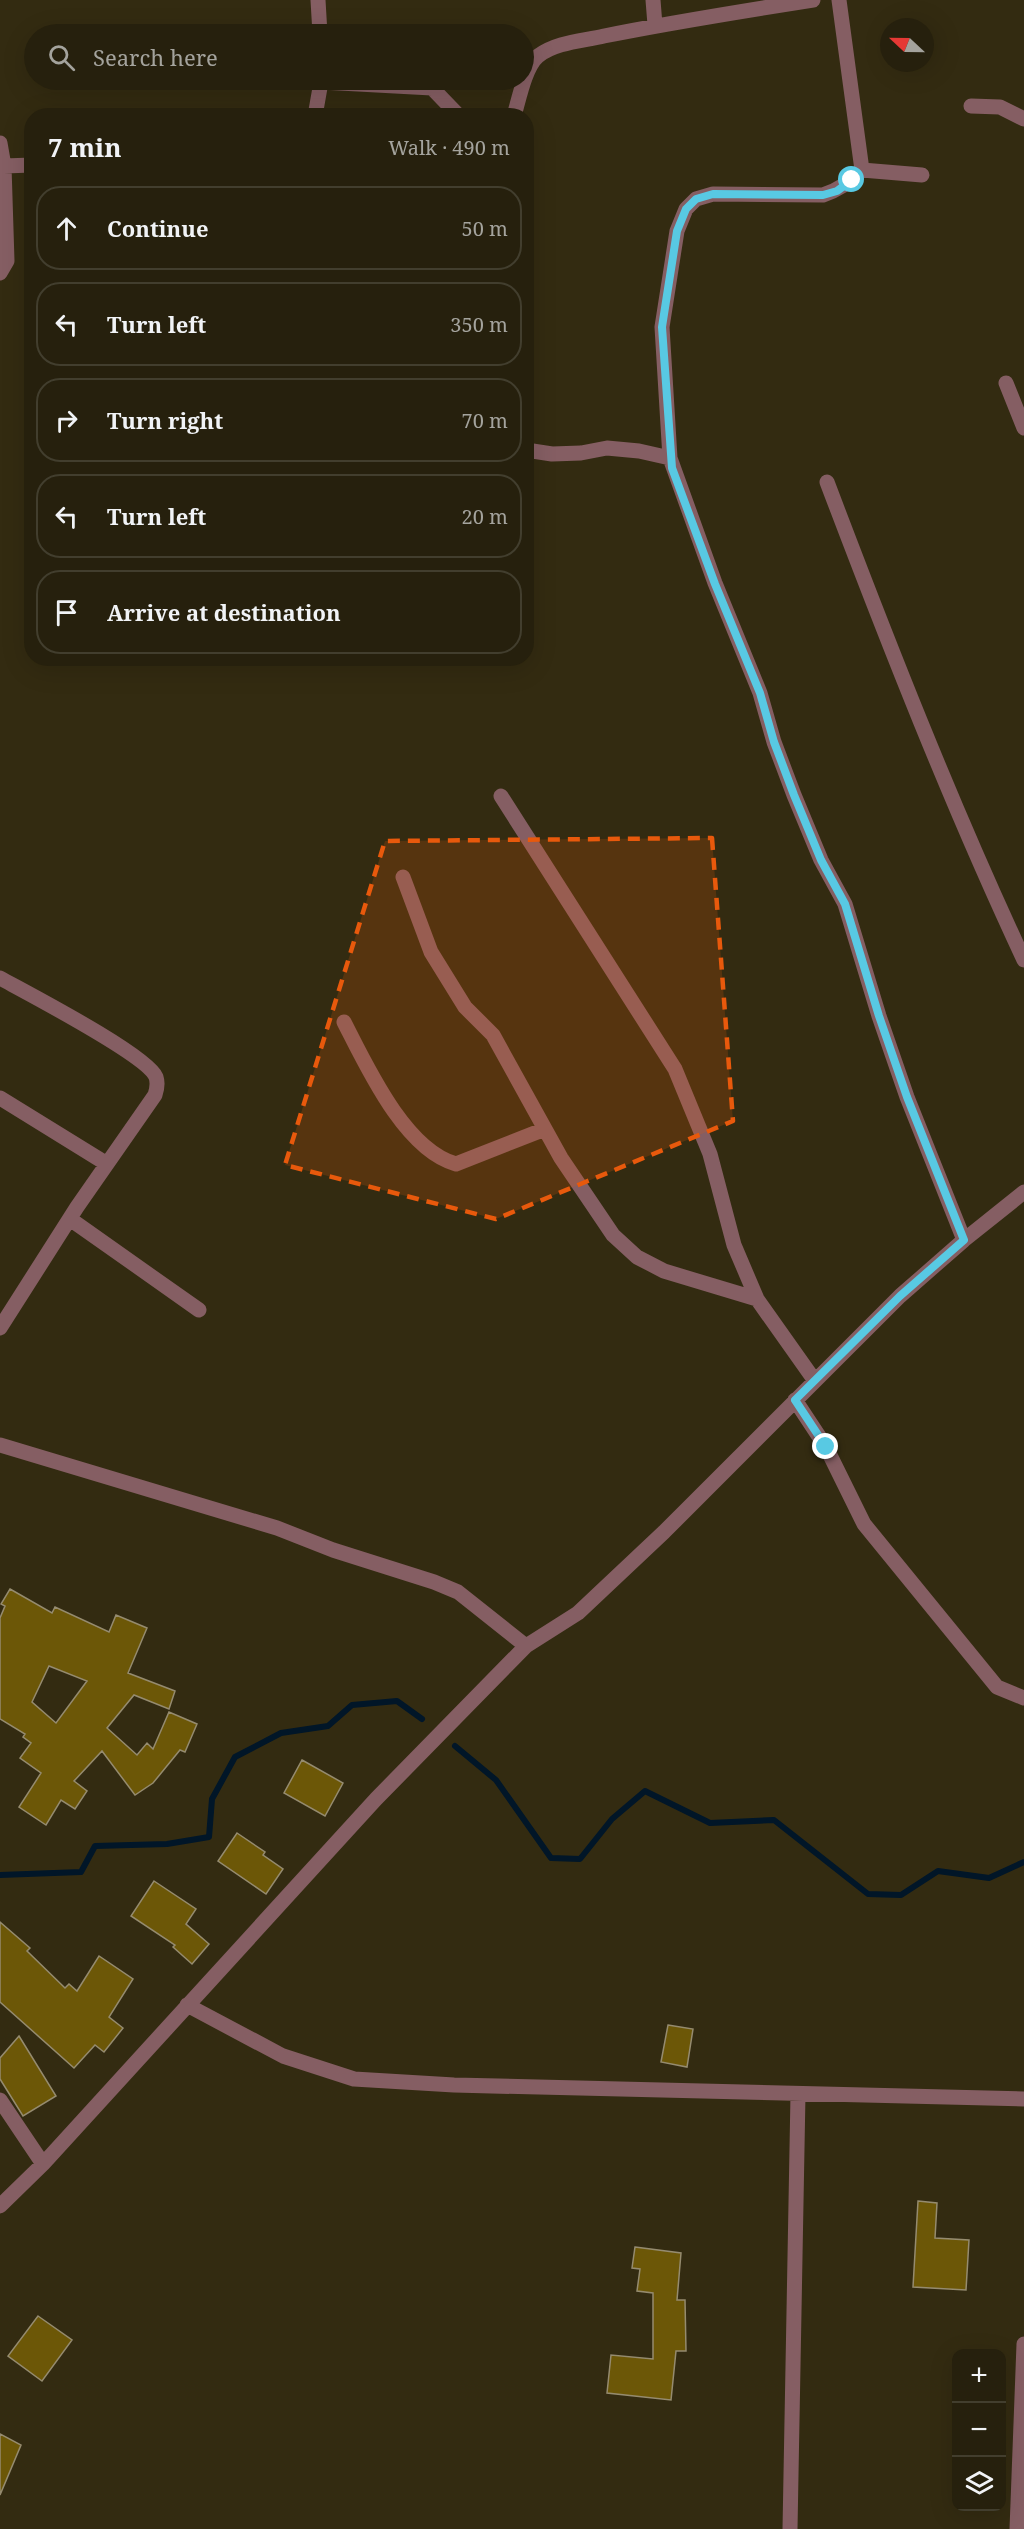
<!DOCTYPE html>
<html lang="en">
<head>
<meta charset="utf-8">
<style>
  :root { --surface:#26200d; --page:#322d1b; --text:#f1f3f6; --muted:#a4a39d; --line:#423e2e }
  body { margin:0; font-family:"Noto Serif",serif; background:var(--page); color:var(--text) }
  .controls { position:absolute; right:18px; bottom:18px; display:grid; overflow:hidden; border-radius:12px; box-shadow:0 6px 24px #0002 }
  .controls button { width:54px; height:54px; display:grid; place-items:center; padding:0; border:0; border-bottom:2px solid var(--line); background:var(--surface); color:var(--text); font:30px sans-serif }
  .compass { position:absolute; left:880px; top:18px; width:54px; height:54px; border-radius:50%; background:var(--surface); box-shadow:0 6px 24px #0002; rotate:292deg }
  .stop { position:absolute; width:18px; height:18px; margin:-14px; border:4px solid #58c9e3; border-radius:50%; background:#fff }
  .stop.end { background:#58c9e3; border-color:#fff; box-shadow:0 2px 6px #0008 }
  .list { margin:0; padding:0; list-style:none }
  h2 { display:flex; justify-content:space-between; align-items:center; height:78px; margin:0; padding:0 24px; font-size:26px }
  h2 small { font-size:20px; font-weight:400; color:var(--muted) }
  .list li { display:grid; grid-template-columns:39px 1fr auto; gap:18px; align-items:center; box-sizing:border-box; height:84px; margin:0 12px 12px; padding:0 12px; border:2px solid var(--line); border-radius:24px }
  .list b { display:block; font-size:22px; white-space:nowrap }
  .list em { font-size:20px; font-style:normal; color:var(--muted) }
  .icon { flex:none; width:33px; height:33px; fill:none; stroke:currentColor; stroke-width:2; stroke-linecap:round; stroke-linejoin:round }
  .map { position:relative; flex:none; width:1024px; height:2529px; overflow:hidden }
  .search { position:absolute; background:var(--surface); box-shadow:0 6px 24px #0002; left:24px; top:24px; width:510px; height:66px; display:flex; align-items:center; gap:15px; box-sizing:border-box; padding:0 21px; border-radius:33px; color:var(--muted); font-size:22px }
  .panel { position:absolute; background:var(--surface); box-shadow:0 6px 24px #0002; left:24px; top:108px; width:510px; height:558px; border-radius:24px }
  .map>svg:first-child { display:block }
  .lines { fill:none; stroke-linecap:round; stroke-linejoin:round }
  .stream { stroke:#011628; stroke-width:6 }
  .building { fill:#6c5707; stroke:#958b6f; stroke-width:1.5; fill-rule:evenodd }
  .street { stroke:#855e63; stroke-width:15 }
  .route { stroke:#58c9e3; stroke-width:8 }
  .marked { fill:#e8590c; fill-opacity:0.2; stroke:#e8590c; stroke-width:4.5; stroke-dasharray:12 8; stroke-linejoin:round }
</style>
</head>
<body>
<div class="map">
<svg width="1024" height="2529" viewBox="0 0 1024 2529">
  <rect width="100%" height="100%" fill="#332b11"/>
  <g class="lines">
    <path class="stream" d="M455,1746l41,34 55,78 29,1 32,-40 33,-28 65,32 64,-3 94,74 33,1 37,-24 51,7 35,-16
      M0,1875l81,-3 14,-26 72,-2 42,-7 3,-38 23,-42 46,-24 47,-7 24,-21 45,-4 25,18"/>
  </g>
  <path class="building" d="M10,1589l42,24 3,-6 54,25 7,-17 31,13 -19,45 47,18 -6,18 -35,-14 -27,33 30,27 10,-12 6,6 16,-37 28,12 -12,28 -5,-2 -27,33 -18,12 -33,-44 -28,30 13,10 -12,18 -14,-9 -15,25 -27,-18 22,-34 -21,-15 11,-15 -8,-6 2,-3 -25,-15v-101l5,-12 -4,-2zM49,1666l38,15 -31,42 -24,-21z
    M302,1760l41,23 -18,33 -41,-23z
    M237,1833l28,19 -2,3 20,14 -17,25 -48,-33z
    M154,1881l42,28 -10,15 23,20 -17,20 -19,-17 2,-2 -44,-29z
    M0,1922l30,26 -3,3 38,37 4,-4 8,7 22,-35 34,23 -24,38 14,11 -19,24 -9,-7 -21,23 -74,-66z
    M668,2025l25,4 -6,38 -26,-5z
    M19,2036l37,60 -33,20 -23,-37v-21z
    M918,2201l19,2 -2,35 34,2 -3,50 -53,-3z
    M635,2247l46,6 -4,47h8l1,51h-10l-5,49 -64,-7 4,-38 42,4v-66l-16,-2 3,-22 -8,-1z
    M38,2316l34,24 -30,41 -34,-25z
    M0,2434l21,11 -21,50z"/>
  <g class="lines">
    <path class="street" d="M318,0l2,34
      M653,0l2,25
      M321,80v2l111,6 27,28
      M971,106l29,1 24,12
      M315,116l6,-34
      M514,116c5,-17 11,-49 24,-60 18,-14 45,-15 66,-20 69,-14 139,-25 209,-36
      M0,143l4,23
      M862,170l60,5
      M0,273l7,-12 -3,-95 28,-1
      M1006,383l18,45
      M526,450l26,4 29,-1 26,-5 32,3 31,7 45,125 45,110 14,49 20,53 27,65 24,44 34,112 28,81 57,143
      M670,458l-8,-131 15,-96 9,-22 10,-10 17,-5 110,1c16,-5 27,-13 39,-25l-23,-170
      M827,482c61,161 124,322 197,478
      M501,796l174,273 35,85 24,91 23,54 58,82
      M403,877l28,75 34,55 28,28 68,123 52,77 24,22 27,14 93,28
      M0,978c27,15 147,77 156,99 2,6 1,12 -1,18l-78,112 -77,121
      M344,1022c23,45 61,128 112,142l89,-35
      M0,1098l107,66
      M70,1219l129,91
      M795,1400l31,47 38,77 133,163 27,11
      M0,1445l277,83 56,22 101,32 24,10 68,54
      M187,2005l96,51 71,23 100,6 570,14
      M0,2100l43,64
      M0,2206l43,-42 333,-365 150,-153 52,-33 86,-81 236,-236 64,-56 60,-48
      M790,2529l8,-435
      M1017,2529l7,-185"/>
  </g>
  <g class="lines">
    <path class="route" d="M826,1447l-31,-47 105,-104 64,-56 -57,-143 -28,-81 -34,-112 -24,-44 -27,-65 -20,-53 -14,-49 -45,-109 -43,-116 -10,-141 15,-96 9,-22 10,-10 17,-5 110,1 14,-4 15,-11"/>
  </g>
  <path class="marked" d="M712,838l21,283 -237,98 -211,-54 100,-324z"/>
</svg>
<div class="controls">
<button>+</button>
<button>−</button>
<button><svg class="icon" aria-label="layers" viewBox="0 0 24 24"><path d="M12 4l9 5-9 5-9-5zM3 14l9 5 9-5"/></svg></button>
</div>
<svg class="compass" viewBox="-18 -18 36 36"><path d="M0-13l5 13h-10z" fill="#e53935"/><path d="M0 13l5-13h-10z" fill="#a4a39d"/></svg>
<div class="stop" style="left:852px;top:180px"></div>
<div class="stop end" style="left:826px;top:1447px"></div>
<div class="search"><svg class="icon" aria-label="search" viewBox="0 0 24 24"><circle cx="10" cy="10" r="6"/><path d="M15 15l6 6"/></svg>Search here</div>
<section class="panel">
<h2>7 min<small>Walk · 490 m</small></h2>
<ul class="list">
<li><svg class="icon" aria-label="ahead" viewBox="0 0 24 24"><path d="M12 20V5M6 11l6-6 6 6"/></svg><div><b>Continue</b></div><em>50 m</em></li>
<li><svg class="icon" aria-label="left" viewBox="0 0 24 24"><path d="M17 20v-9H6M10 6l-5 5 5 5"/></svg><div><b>Turn left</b></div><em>350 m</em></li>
<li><svg class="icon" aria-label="right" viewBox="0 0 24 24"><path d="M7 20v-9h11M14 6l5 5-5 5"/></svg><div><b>Turn right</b></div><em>70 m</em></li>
<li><svg class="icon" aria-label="left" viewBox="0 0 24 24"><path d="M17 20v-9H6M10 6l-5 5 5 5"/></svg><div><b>Turn left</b></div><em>20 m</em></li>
<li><svg class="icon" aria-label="arrive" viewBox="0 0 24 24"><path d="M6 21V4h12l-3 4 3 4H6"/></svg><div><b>Arrive at destination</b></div></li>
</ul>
</section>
</div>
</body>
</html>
